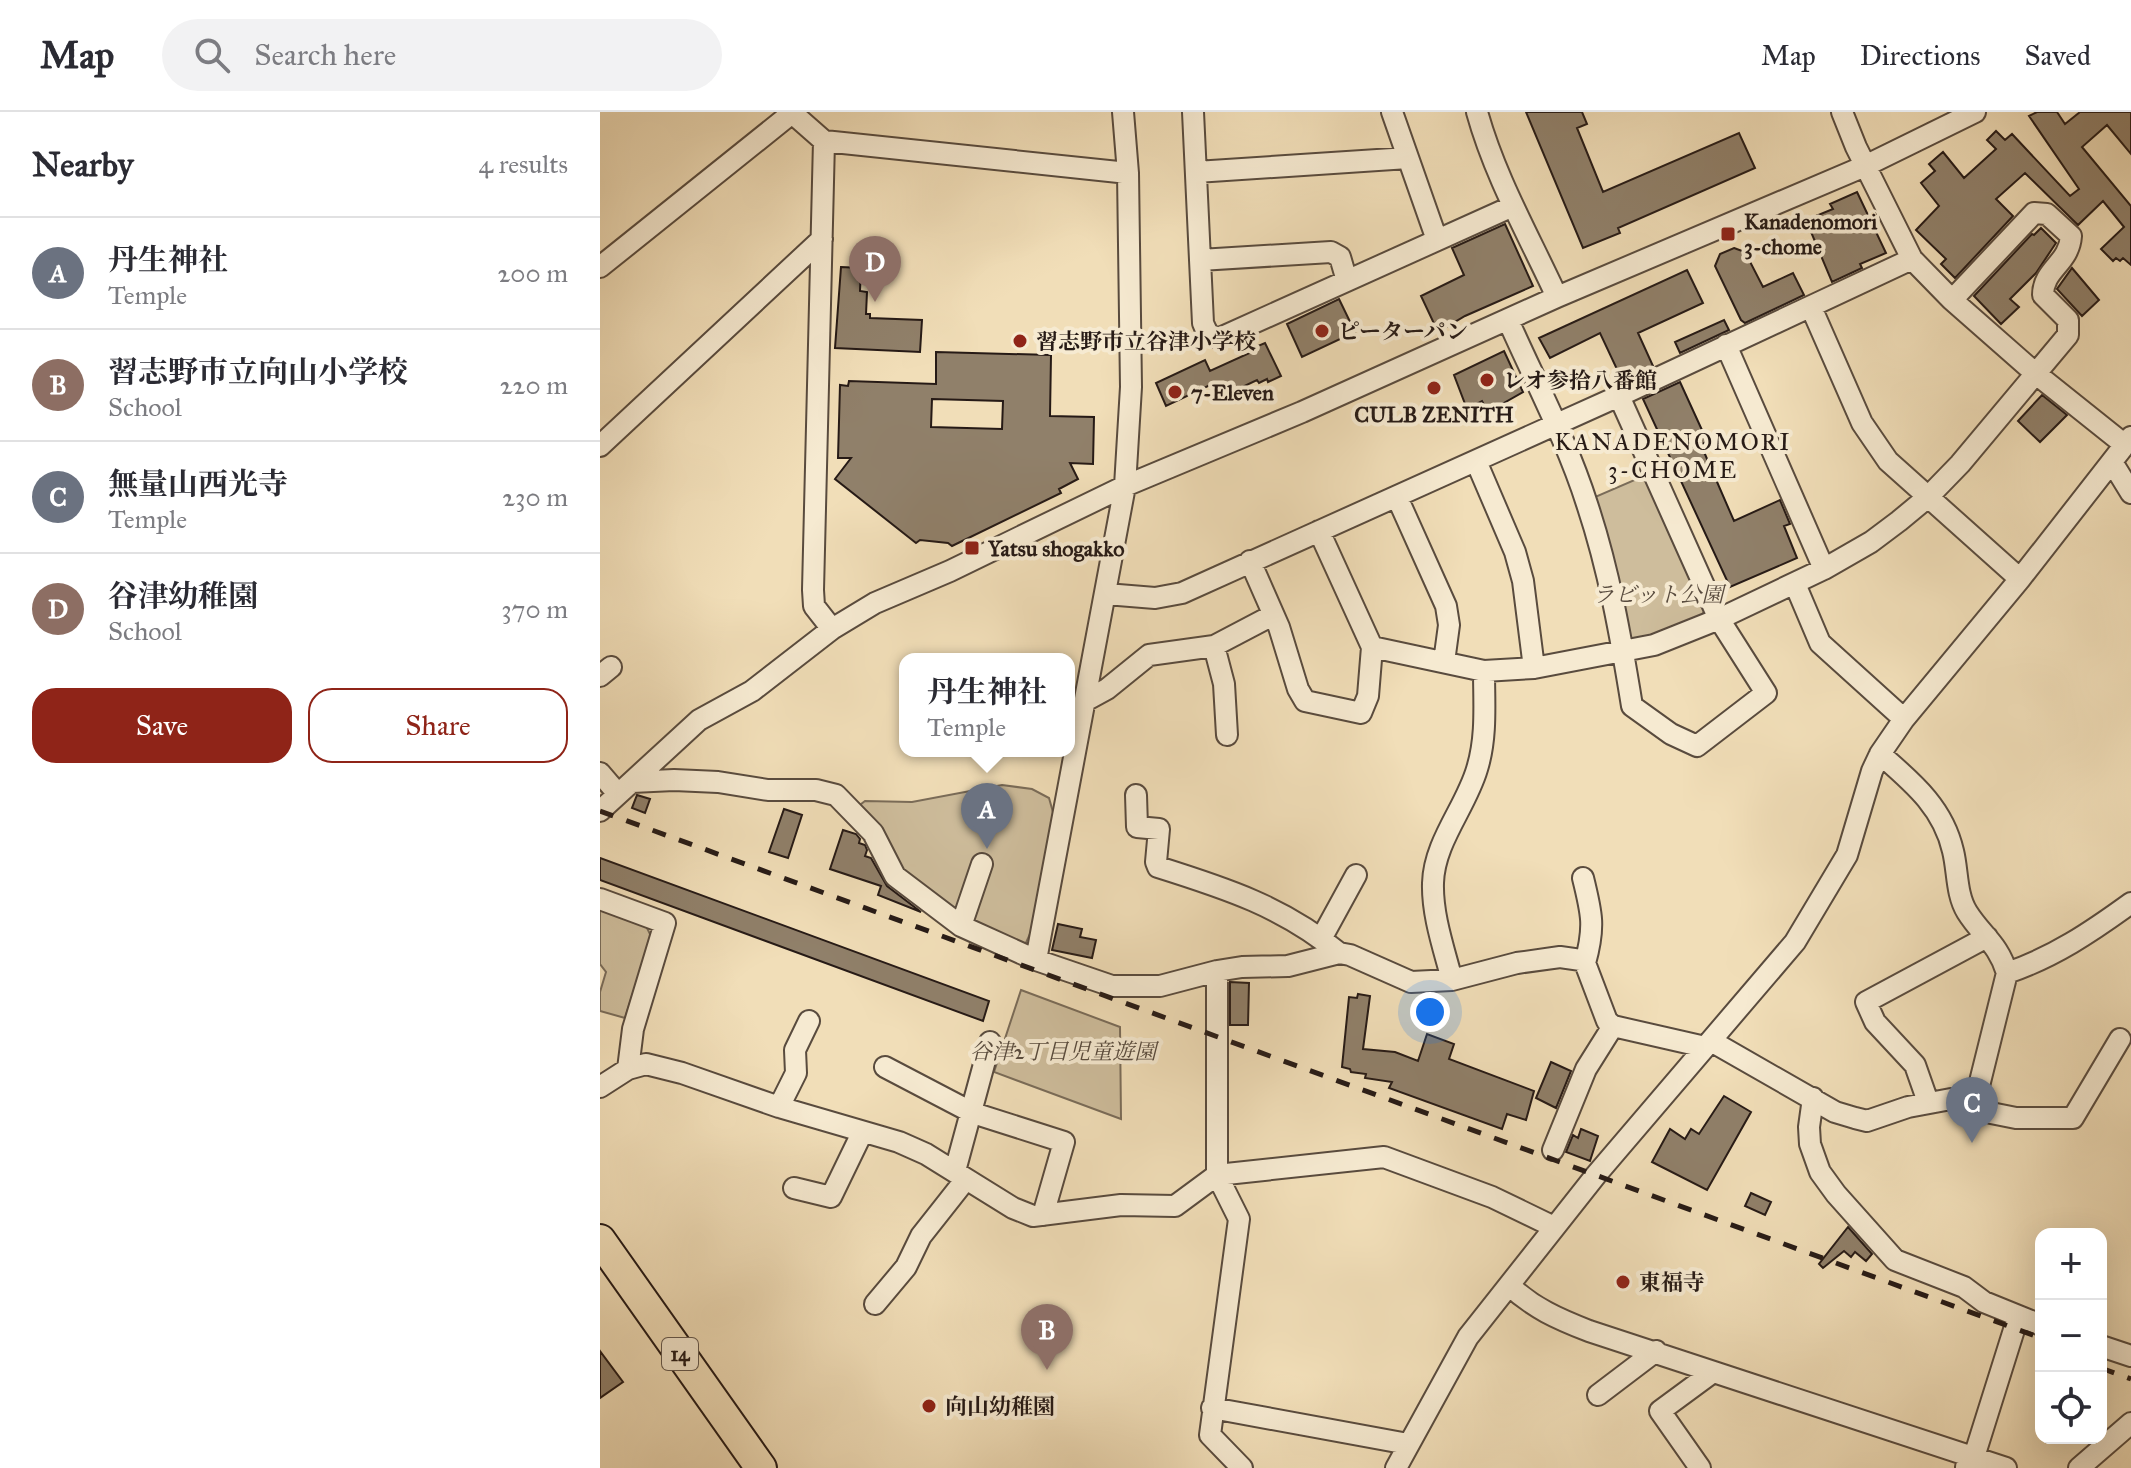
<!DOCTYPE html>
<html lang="en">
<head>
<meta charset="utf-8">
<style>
  :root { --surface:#fff; --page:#f2f2f3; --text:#2b2b33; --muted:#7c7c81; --line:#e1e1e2; --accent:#8f2418 }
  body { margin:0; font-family:"IM FELL Great Primer","Noto Serif JP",serif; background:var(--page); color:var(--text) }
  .controls { position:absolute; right:24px; bottom:24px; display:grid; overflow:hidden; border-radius:16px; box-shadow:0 8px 32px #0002 }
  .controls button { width:72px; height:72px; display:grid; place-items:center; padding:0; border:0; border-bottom:2px solid var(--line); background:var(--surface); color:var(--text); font:40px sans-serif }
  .you { position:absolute; left:830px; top:900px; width:28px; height:28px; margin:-20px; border:6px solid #fff; border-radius:50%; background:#1a73e8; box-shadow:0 0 0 12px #1a73e833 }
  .badge { display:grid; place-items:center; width:52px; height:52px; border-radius:50%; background:var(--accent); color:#fff; font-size:26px; font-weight:700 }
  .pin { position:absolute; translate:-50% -66px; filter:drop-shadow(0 2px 4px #0008) }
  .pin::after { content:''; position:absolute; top:42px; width:28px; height:24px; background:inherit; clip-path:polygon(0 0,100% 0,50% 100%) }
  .popup { position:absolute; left:299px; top:541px; width:176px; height:104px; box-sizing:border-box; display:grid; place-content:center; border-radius:16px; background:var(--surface); filter:drop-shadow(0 2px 6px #0005); font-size:26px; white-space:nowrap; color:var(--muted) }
  .popup b { font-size:30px; color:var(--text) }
  .popup::after { content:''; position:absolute; left:50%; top:100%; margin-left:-16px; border:16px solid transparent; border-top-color:var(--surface) }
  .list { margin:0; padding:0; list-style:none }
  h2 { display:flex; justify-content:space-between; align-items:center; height:104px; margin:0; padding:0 32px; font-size:34px }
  h2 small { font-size:26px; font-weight:400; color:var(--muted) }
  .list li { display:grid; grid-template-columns:52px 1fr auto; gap:24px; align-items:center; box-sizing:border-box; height:112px; padding:0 32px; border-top:2px solid var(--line) }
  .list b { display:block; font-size:30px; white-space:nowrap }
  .list p { margin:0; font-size:26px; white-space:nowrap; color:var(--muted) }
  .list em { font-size:26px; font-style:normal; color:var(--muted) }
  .actions { display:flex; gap:16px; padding:24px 32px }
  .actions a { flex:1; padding:18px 0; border:2px solid var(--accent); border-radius:24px; text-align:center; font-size:28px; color:var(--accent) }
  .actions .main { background:var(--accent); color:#fff }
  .icon { flex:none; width:44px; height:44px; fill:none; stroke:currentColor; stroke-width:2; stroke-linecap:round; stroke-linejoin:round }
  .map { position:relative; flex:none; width:1531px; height:1356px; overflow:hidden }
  header { display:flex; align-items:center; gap:48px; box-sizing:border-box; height:112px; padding:0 40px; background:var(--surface); border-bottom:2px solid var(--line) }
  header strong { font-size:38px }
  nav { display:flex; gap:44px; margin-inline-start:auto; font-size:28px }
  .search { width:560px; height:72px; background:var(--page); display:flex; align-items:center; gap:20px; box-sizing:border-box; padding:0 28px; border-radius:44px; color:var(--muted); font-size:30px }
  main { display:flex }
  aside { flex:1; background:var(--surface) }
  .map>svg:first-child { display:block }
  .green { fill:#cebd9c; stroke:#7a6c59; stroke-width:2 }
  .building { fill:#90806a; stroke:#261a16; stroke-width:2; fill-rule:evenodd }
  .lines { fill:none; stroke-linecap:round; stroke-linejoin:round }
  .minor-casing { stroke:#594b3e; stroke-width:24 }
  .highway-casing { stroke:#261a16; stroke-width:34 }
  .minor { stroke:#f6ead1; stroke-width:20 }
  .highway { stroke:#f1deb8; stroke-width:30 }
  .rail { stroke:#261a16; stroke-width:5; stroke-dasharray:14 14; stroke-linecap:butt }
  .poi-dot { fill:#8f2418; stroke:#f6ead1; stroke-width:3 }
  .labels { text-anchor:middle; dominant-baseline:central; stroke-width:8; stroke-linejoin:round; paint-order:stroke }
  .shield { fill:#f6ead1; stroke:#64584e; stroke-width:2 }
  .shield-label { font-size:20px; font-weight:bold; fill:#261a16 }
  .poi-label { font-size:22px; font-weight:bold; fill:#261a16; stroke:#f6ead1; text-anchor:start }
  .park-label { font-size:22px; font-style:italic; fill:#584b3e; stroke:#f6ead1 }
  .neighbourhood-label { font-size:24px; letter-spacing:2px; fill:#261a16; stroke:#f6ead1 }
</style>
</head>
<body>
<header>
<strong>Map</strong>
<div class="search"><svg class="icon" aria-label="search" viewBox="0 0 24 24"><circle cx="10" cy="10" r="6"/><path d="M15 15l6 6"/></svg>Search here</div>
<nav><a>Map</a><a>Directions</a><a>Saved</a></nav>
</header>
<main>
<aside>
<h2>Nearby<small>4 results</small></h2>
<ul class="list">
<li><span class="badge" style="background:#6b7280">A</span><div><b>丹生神社</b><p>Temple</p></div><em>200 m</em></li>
<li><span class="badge" style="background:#8d6e63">B</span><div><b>習志野市立向山小学校</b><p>School</p></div><em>220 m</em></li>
<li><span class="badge" style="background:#6b7280">C</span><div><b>無量山西光寺</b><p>Temple</p></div><em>230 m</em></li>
<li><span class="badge" style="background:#8d6e63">D</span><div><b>谷津幼稚園</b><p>School</p></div><em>370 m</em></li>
</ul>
<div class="actions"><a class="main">Save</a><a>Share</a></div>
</aside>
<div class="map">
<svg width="1531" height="1356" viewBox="0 0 1531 1356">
  <rect width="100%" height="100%" fill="#f1deb8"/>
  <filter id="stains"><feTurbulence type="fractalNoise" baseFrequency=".0025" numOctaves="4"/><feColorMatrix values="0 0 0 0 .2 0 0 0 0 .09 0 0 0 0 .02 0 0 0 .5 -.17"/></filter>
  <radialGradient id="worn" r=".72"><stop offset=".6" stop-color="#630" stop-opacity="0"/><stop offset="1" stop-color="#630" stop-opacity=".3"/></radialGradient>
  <path class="green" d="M1046,363l60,132 -6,13 -60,25 -11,-8 -34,-140z
    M402,673l30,4 17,9 7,25 -20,98 -12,26 -92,-35 -76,-104 9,-7 47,1z
    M0,794l43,14 8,16 -26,82 -25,-7v-19l6,-20 -6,-8z
    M421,878l99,37 1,92 -127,-47z"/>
  <path class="building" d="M926,0h56l5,12 -10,4 26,64 136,-59 16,35 -137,60 2,5 -37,15z
    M1437,0h20l8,12 15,-12h51v42l-24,-29 -25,22 49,59v59l-8,-7 -3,3 -4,-3 -3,3 -12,-12 23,-22 -21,-26 -25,24 -53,-52 -29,26 17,17 -58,62 -14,-14 5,-5 -30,-29 23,-24 -18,-23 14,-12 -6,-7 14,-12 21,26 32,-29 -9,-9 9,-9 9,9 7,-6 58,62 9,-7 -50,-73z
    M1257,80l29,61 -26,11 2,4 -30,14 -26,-62 27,-11 -3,-5z
    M905,112l28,62 -68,30 -27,16 -17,-36 43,-21 -12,-27z
    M1441,116l15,15 -20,30 -26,26 9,8 -18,17 -27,-28 58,-62 2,1z
    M1134,136l11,4 18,35 30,-14 11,22 -59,28 -4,-3 -26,-54 5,-12z
    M241,155l20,1 -1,23 7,1 -1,22h4v4l52,2 -2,32 -85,-4z
    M1472,156l27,32 -17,16 -25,-27z
    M1087,158l16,33 -65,30 15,33 -31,14 -22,-47 -50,25 -11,-20z
    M739,187l16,33 -53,25 -15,-33z
    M1124,208l5,10 -49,23 -5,-11z
    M665,231l16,33 -13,6 -1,-3 -8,4 -2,-3 -40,19 -7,-14 -44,21 -10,-23 49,-23 5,11 44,-20 -1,-3z
    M904,239l19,41 -35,20 -6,-11 -15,8 -13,-34z
    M336,240l115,3 -1,61 44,1 -1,47 -23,-1 8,16 -19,10 2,4 -109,53 -4,-3 -28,-3 -4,3 -81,-64 16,-21h-13l2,-73 8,1 1,-5 87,3zM332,287l71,2 -1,28 -71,-2z
    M1080,270l27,59 -6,4 33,76 46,-21 10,24 -6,2 13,32 -67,29 -87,-188z
    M1442,283l25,20 -27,27 -22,-21z
    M37,683l13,4 -5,14 -13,-5z
    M184,697l18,6 -14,43 -19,-6z
    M243,718l13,4 4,5 -1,4 6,2 2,5 -2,6 6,2 16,28 34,26 -43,-17 3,-9 -51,-17z
    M0,746l389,143 -6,20 -383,-141z
    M458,812l24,5 -2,8 16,3 -4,18 -40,-8z
    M630,870l19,1 -1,42h-18z
    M758,882l12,2 -7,53 32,3 23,9 9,-27 27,10 -5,15 85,32 -8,29 -19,-6 -5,15 -113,-41 3,-6 -27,-4 1,-4 -15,-2 -1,-3 -8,-2 7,-70 8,1z
    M951,950l20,9 -15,37 -20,-10z
    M1124,984l27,16 -44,78 -55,-28 18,-33 15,10 6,-10 8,5z
    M981,1017l17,7 -8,25 -24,-9 7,-17 5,3z
    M1151,1081l20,9 -6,13 -20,-9z
    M1248,1115l24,27 -6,7 -11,-9 -4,5 -7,-6 -21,17 -4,-4z
    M0,1239l23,31 -23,16z"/>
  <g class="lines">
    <g class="minor-casing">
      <path id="minor" d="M191,0l33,29 304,32
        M593,0l10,211c4,10 6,14 17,15l293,-132
        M792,0l45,128
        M877,0c18,65 52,124 80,185
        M1242,0l14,35 56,112 40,41 83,73 90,72
        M224,29l-11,449 1,16 18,23
        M596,60l212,-14
        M600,148l131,-8 9,5 7,24
        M0,155l192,-154
        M1211,195l51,116 26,38 132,118
        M908,208c27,61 59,121 79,184 22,66 34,134 45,202l39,28 26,12 69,-53 -47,-74 -100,-223
        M1126,233l98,224
        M0,334l222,-207
        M876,349l39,91 8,29 11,87
        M1512,350l19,31
        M797,385l49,109 3,19 -5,37
        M650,449l29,66 19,62 7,12 56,12 7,-17 4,-49 -53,-116
        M1195,472l25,59 84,76
        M506,482l49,4 27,-5 437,-197 293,-137
        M614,534l10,38 3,51
        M772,535l112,24 50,-3 120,-23 65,-26 105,-50 47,-27 28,-21 29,-24 32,-33 108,-129v-15l-25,-25c0,-26 26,-31 28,-59l-24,-22 -13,-1 -82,87
        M0,564l11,-9
        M485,589l22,-12 42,-34 65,-9 59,-31
        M1280,642c32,28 63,53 73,97 5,20 3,43 14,61 15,24 31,31 40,61l-33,133
        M0,661l18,21
        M32,670l42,-2 44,2 50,8h48l20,5 37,38 22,43 66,50 75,34 76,26h48l57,-15 25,-4 46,-1 51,-13 11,2 61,27 41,-2 65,-17 43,-6 21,3 4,3 22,58 6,5 92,21
        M536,683l1,32 22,2 -3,33 2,5c67,21 126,40 181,86
        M0,699l99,-91 53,-29 80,-62 43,-26 75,-32 175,-85 177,-74 255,-115 308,-131 110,-54
        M983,766c9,36 12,49 2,85
        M0,787l65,24 -32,106 -5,40
        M361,814l21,-62
        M721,827l35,-64
        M436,848l89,-474 6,-99 -3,-214 -5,-61
        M617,859v204l22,44 -29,216 32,33
        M1407,861c47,-16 84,-41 124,-70
        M852,868c-8,-31 -20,-65 -19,-97 1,-41 33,-76 44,-114 10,-32 7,-66 7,-98
        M1111,929l124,71 20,6 12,3 41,-14 43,-8 40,14 25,5h57l47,-79
        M285,955l88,46 91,29 -21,73
        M0,975l28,-18 18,-5 36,9 97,34 120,35 27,12 87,54 20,8 88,-11 54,1 42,-31 167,-18 108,40 62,30
        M1213,986l-4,29 1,17 10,28 16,22 59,66 69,27 20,15 57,23
        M1328,990l-13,-37 -40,-43 -9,-20 121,-65
        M179,995l17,-34 -1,-23 14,-29
        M953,1038l33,-81 27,-43
        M355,1059l35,-129
        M194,1076l37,9 31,-64
        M909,1173c24,23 49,34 80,46l417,137
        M275,1192l31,-37 15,-31 45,-57
        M1501,1234l30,10
        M998,1283l58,-44
        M612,1296l196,36
        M1366,1355l8,-10 44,-140
        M796,1356l72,-131 128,-162 199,-233 52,-87 25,-84 8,-17 24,-35 116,-140 111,-142
        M1100,1356l-40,-57 53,-39
        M1479,1356l52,-45"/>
    </g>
    <g class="highway-casing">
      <path id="highway" d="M0,1128l161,228"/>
    </g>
    <use href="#minor" class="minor"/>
    <use href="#highway" class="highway"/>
    <path class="rail" d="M0,699l1441,527
      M1501,1256l30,11"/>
  </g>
  <g class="poi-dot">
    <rect x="1120" y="114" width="16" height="16" rx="4"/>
    <circle cx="722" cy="219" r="8"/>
    <circle cx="420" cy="229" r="8"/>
    <circle cx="887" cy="268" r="8"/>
    <circle cx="834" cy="276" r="8"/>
    <circle cx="575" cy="280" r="8"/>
    <rect x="364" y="428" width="16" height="16" rx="4"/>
    <circle cx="1023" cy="1170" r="8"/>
    <circle cx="329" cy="1294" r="8"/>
  </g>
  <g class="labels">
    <rect class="shield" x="62" y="1226" width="36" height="32" rx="6"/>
    <g class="shield-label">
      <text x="80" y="1242">14</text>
    </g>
    <g class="poi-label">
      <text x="1144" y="109">Kanadenomori<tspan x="1144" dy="25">3-chome</tspan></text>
      <text x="738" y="219">ピーターパン</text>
      <text x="436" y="229">習志野市立谷津小学校</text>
      <text x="903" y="268">レオ参拾八番館</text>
      <text x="591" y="280">7-Eleven</text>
      <text x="834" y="302" text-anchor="middle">CULB ZENITH</text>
      <text x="388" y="436">Yatsu shogakko</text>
      <text x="1039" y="1170">東福寺</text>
      <text x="345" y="1294">向山幼稚園</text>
    </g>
    <g class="park-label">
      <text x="1058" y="482">ラビット公園</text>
      <text x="463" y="939">谷津2丁目児童遊園</text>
    </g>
    <g class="neighbourhood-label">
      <text x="1073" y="330">KANADENOMORI<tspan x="1073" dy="28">3-CHOME</tspan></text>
    </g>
  </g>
  <rect width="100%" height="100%" filter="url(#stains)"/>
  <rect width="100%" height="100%" fill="url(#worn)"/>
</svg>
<div class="controls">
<button>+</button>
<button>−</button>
<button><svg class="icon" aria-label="locate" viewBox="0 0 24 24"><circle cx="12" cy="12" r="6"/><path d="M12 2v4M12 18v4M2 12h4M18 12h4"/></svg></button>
</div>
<div class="you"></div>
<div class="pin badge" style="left:387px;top:737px;background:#6b7280">A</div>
<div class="popup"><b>丹生神社</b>Temple</div>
<div class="pin badge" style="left:447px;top:1258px;background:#8d6e63">B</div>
<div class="pin badge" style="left:1372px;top:1031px;background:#6b7280">C</div>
<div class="pin badge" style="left:275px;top:190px;background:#8d6e63">D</div>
</div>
</main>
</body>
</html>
